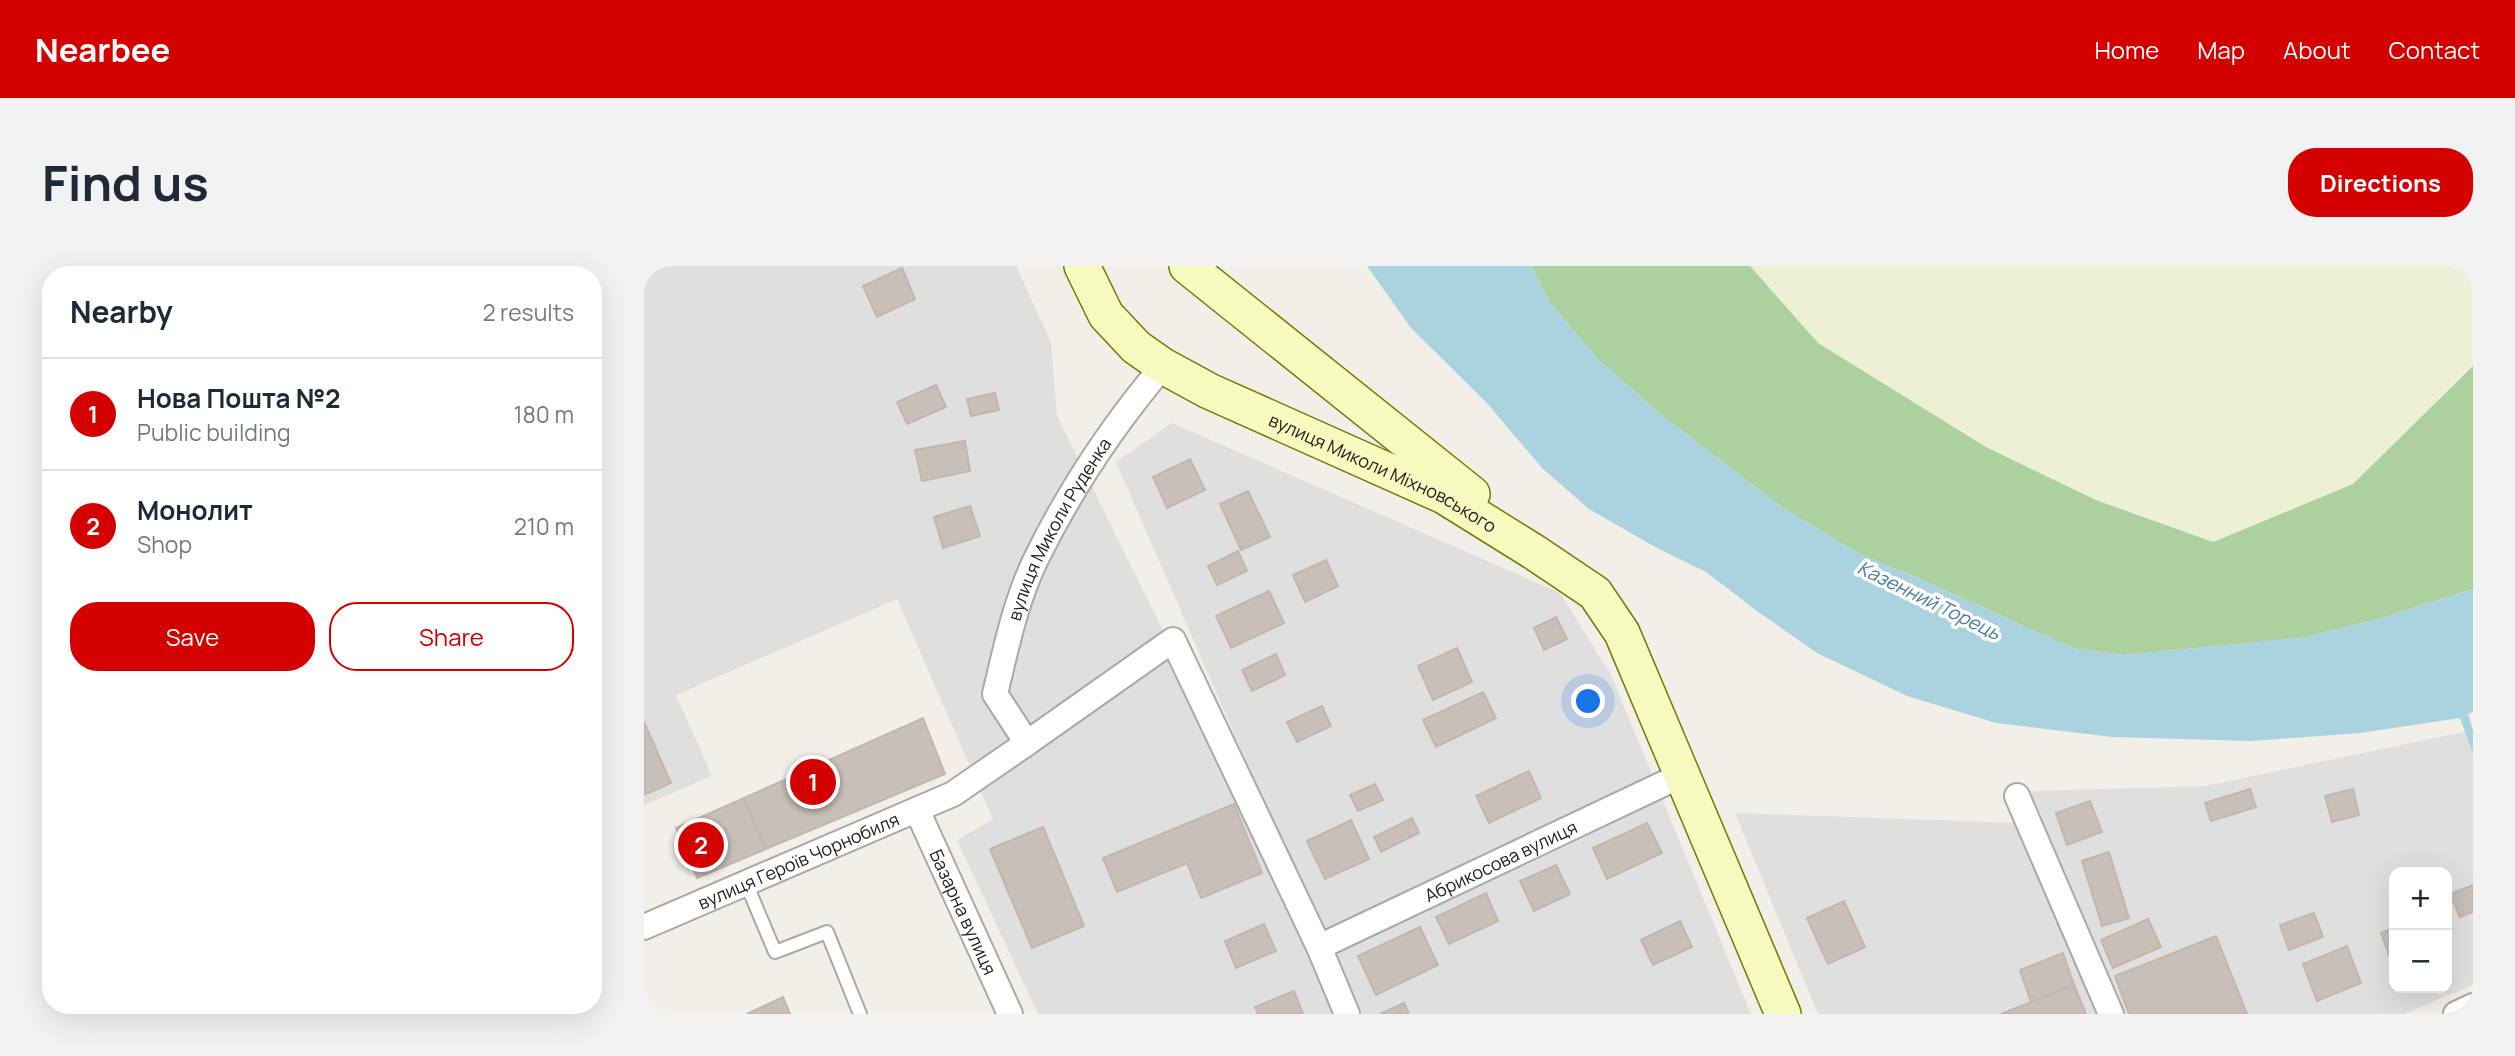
<!DOCTYPE html>
<html lang="en">
<head>
<meta charset="utf-8">
<style>
  :root { --surface:#fff; --page:#f2f2f3; --text:#1f2937; --muted:#747a83; --line:#e0e1e3; --accent:#d40000 }
  body { margin:0; font-family:Manrope,sans-serif; background:var(--page); color:var(--text) }
  .controls { position:absolute; right:21px; bottom:21px; display:grid; overflow:hidden; border-radius:14px; box-shadow:0 7px 28px #0002 }
  .controls button { width:63px; height:63px; display:grid; place-items:center; padding:0; border:0; border-bottom:2px solid var(--line); background:var(--surface); color:var(--text); font:35px sans-serif }
  .you { position:absolute; left:945px; top:436px; width:24px; height:24px; margin:-18px; border:5px solid #fff; border-radius:50%; background:#1a73e8; box-shadow:0 0 0 10px #1a73e833 }
  .badge { display:grid; place-items:center; width:46px; height:46px; border-radius:50%; background:var(--accent); color:#fff; font-size:23px; font-weight:700 }
  .pin { position:absolute; translate:-50% -50%; border:4px solid #fff; box-shadow:0 2px 7px #0006 }
  .list { margin:0; padding:0; list-style:none }
  h2 { display:flex; justify-content:space-between; align-items:center; height:91px; margin:0; padding:0 28px; font-size:30px }
  h2 small { font-size:23px; font-weight:400; color:var(--muted) }
  .list li { display:grid; grid-template-columns:46px 1fr auto; gap:21px; align-items:center; box-sizing:border-box; height:112px; padding:0 28px; border-top:2px solid var(--line) }
  .list b { display:block; font-size:26px; white-space:nowrap }
  .list p { margin:0; font-size:23px; white-space:nowrap; color:var(--muted) }
  .list em { font-size:23px; font-style:normal; color:var(--muted) }
  .actions { display:flex; gap:14px; padding:21px 28px }
  .actions a { flex:1; padding:16px 0; border:2px solid var(--accent); border-radius:28px; text-align:center; font-size:24px; color:var(--accent) }
  .actions .main { background:var(--accent); color:#fff }
  .map { position:relative; flex:none; width:1829px; height:748px; overflow:hidden; border-radius:28px }
  header { display:flex; align-items:center; gap:42px; box-sizing:border-box; height:98px; padding:0 35px; background:var(--accent); color:#fff }
  header strong { font-size:33px }
  nav { display:flex; gap:38px; margin-inline-start:auto; font-size:24px }
  .intro { display:flex; align-items:center; justify-content:space-between; box-sizing:border-box; height:168px; padding:0 42px }
  h1 { margin:0; font-size:49px }
  .button { padding:18px 32px; border-radius:28px; background:var(--accent); color:#fff; font-size:24px; font-weight:700 }
  main { display:flex; gap:42px; padding:0 42px }
  aside { flex:1; background:var(--surface); border-radius:28px; box-shadow:0 7px 28px #0002 }
  .map>svg:first-child { display:block }
  .residential { fill:#e0dfdf; fill-rule:evenodd }
  .farmland { fill:#eef0d5 }
  .forest { fill:#add19e }
  .water { fill:#aad3df }
  .building { fill:#c7bfb8; stroke:#c4b6ab; stroke-width:2 }
  .lines { fill:none; stroke-linecap:round; stroke-linejoin:round }
  .lane-casing { stroke:#a9a9a9; stroke-width:16 }
  .street-casing { stroke:#a9a9a9; stroke-width:28 }
  .secondary-casing { stroke:#707d05; stroke-width:38 }
  .lane { stroke:#fff; stroke-width:12 }
  .street { stroke:#fff; stroke-width:24 }
  .secondary { stroke:#f7fabf; stroke-width:35 }
  .labels { text-anchor:middle; dominant-baseline:central; stroke-width:7; stroke-linejoin:round; paint-order:stroke }
  .street-label { font-size:18px; fill:#222; stroke:#fff }
  .water-label { font-size:19px; font-style:italic; fill:#4a7aab; stroke:#fff }
</style>
</head>
<body>
<header>
<strong>Nearbee</strong>
<nav><a>Home</a><a>Map</a><a>About</a><a>Contact</a></nav>
</header>
<div class="intro"><h1>Find us</h1><a class="button">Directions</a></div>
<main>
<aside>
<h2>Nearby<small>2 results</small></h2>
<ul class="list">
<li><span class="badge">1</span><div><b>Нова Пошта №2</b><p>Public building</p></div><em>180 m</em></li>
<li><span class="badge">2</span><div><b>Монолит</b><p>Shop</p></div><em>210 m</em></li>
</ul>
<div class="actions"><a class="main">Save</a><a>Share</a></div>
</aside>
<div class="map">
<svg width="1829" height="748" viewBox="0 0 1829 748">
  <rect width="100%" height="100%" fill="#f2efe9"/>
  <path class="residential" d="M0,0h372l35,76 6,74 120,243 108,238 49,117h-296l-81,-174 36,-21 -96,-220 -221,96 36,81 -68,29z
    M528,157l388,170 50,80 141,341h-395l-240,-552z
    M1829,464v255l-69,29h-285l-89,-223 175,-5zM1750,606h53v116h-53z
    M1091,547l282,10 81,191h-280z"/>
  <path class="farmland" d="M1106,0h723v100l-120,118 -140,58 -117,-42 -110,-53 -168,-104z"/>
  <path class="forest" d="M887,0h219l68,77 168,104 110,53 117,42 140,-58 120,-118v223l-91,29 -81,20 -178,17 -51,-7 -149,-68 -63,-26 -77,-46 -123,-94 -62,-55 -48,-56z"/>
  <path class="water" d="M723,0h164l19,37 48,56 62,55 123,94 77,46 63,26 149,68 51,7 178,-17 81,-20 91,-29v123l-5,2 5,16v24l-13,-36 -100,15 -109,8 -139,-4 -116,-14 -89,-27 -90,-43 -60,-42 -51,-39 -51,-25 -66,-38 -47,-41 -56,-66 -75,-74z"/>
  <path class="building" d="M258,2l13,31 -38,18 -14,-31z
    M292,119l10,22 -39,17 -10,-22z
    M351,127l4,17 -28,6 -4,-17z
    M321,175l5,30 -48,10 -7,-31z
    M546,193l15,31 -38,18 -14,-31z
    M604,225l22,46 -29,13 -21,-46z
    M326,240l10,30 -37,12 -9,-31z
    M594,285l9,20 -30,14 -9,-19z
    M682,294l12,26 -33,16 -12,-27z
    M625,325l15,32 -53,25 -15,-32z
    M912,351l11,22 -23,11 -10,-22z
    M813,382l15,34 -39,18 -15,-34z
    M632,388l9,21 -33,16 -10,-21z
    M839,426l13,26 -60,29 -13,-27z
    M678,440l9,20 -34,16 -10,-20z
    M279,452l22,56 -179,75 -22,-51z
    M0,456l27,61 -27,12z
    M885,505l12,27 -52,25 -13,-27z
    M731,518l8,16 -25,11 -8,-16z
    M1606,523l6,18 -45,14 -6,-18z
    M1709,523l6,26 -27,7 -7,-26z
    M100,532l22,51 -69,29 -21,-50z
    M1446,535l12,31 -35,13 -11,-32z
    M590,538l28,69 -61,25 -14,-35 -70,29 -14,-34z
    M768,552l7,15 -38,19 -7,-15z
    M707,554l18,39 -44,20 -18,-38z
    M1003,557l15,30 -55,26 -14,-31z
    M399,561l41,99 -52,22 -42,-99z
    M1465,586l20,66 -27,8 -20,-65z
    M912,599l14,29 -36,17 -14,-30z
    M1829,619v27l-13,5 -10,-23z
    M842,627l12,28 -49,23 -13,-27z
    M1200,635l21,46 -37,17 -21,-46z
    M1670,647l9,24 -34,13 -9,-25z
    M1504,653l13,28 -48,21 -12,-28z
    M1036,655l12,26 -39,18 -12,-25z
    M620,658l12,27 -40,17 -11,-27z
    M776,661l18,38 -62,30 -18,-39z
    M1750,662v40l-13,-35z
    M1572,670l31,78h-118l-14,-38z
    M1703,680l14,37 -44,18 -14,-37z
    M1419,687l11,32 -43,17 -11,-32z
    M1430,719l12,29h-85z
    M650,725l9,23h-45l-3,-7z
    M139,731l7,17h-43z
    M760,737l5,11h-29z"/>
  <g class="lines">
    <g class="lane-casing">
      <path id="lane" d="M102,617l29,69 52,-20 33,82"/>
    </g>
    <g class="street-casing">
      <g id="street">
        <path d="M383,477l146,-103 146,307 28,67"/>
        <path d="M1373,530l94,218"/>
        <path id="s1" d="M273,544l93,204"/>
        <path id="s2" d="M0,661l309,-133 74,-51 -32,-49c11,-46 21,-95 42,-137 34,-69 77,-133 126,-191"/>
        <path id="s3" d="M675,681l363,-172"/>
        <path d="M1812,748l17,-8"/>
      </g>
    </g>
    <g class="secondary-casing">
      <g id="secondary">
        <path id="s4" d="M438,0l24,49 30,32 27,19 46,25 235,105 90,56 61,41 27,40 161,381"/>
        <path d="M543,0l285,228"/>
      </g>
    </g>
    <use href="#lane" class="lane"/>
    <use href="#street" class="street"/>
    <use href="#secondary" class="secondary"/>
  </g>
  <g class="labels">
    <g class="street-label">
      <text stroke="none"><textPath href="#s4" startOffset="376">вулиця Миколи Міхновського</textPath></text>
      <text stroke="none"><textPath href="#s2" startOffset="663">вулиця Миколи Руденка</textPath></text>
      <text stroke="none"><textPath href="#s2" startOffset="168">вулиця Героїв Чорнобиля</textPath></text>
      <text stroke="none"><textPath href="#s3" startOffset="201">Абрикосова вулиця</textPath></text>
      <text stroke="none"><textPath href="#s1" startOffset="112">Базарна вулиця</textPath></text>
    </g>
    <g class="water-label">
      <text transform="translate(1285 334) rotate(26)">Казенний Торець</text>
    </g>
  </g>
</svg>
<div class="controls">
<button>+</button>
<button>−</button>
</div>
<div class="you"></div>
<div class="pin badge" style="left:169px;top:516px">1</div>
<div class="pin badge" style="left:57px;top:579px">2</div>
</div>
</main>
</body>
</html>
